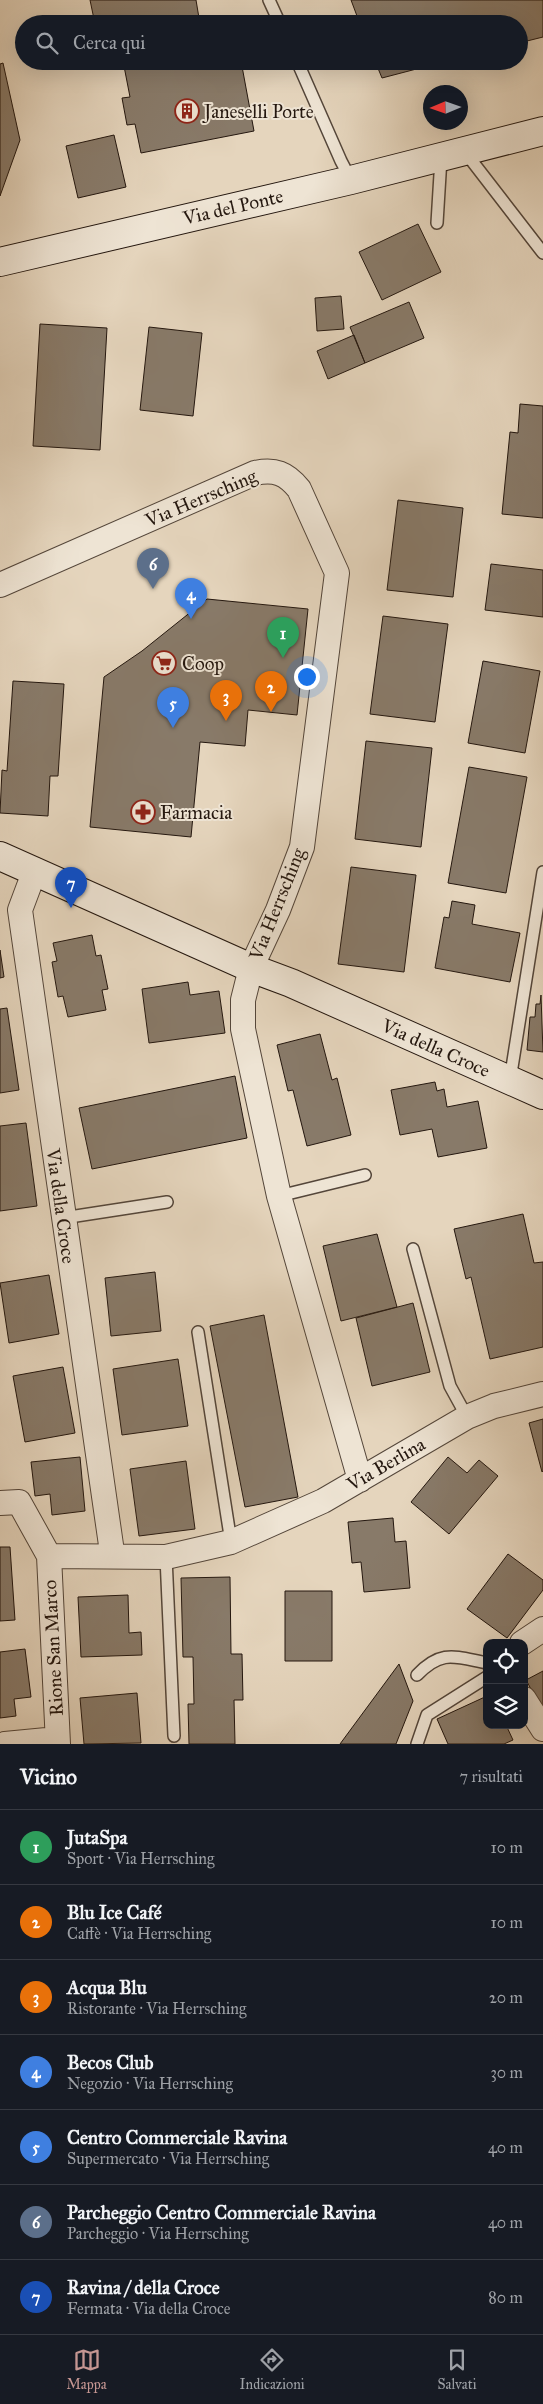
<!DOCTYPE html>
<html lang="it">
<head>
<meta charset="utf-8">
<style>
  :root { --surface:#171b24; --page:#242831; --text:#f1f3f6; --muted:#9ea1a6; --line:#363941; --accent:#c59692 }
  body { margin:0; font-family:"IM FELL Great Primer",serif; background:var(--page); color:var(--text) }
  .controls { position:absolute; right:15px; bottom:15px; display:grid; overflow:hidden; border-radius:10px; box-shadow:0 5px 20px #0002 }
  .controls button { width:45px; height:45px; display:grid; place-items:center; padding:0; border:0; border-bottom:1px solid var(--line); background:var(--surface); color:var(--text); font:25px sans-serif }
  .compass { position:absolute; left:423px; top:85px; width:45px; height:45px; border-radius:50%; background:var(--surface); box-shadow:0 5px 20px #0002; rotate:268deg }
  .you { position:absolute; left:306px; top:676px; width:18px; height:18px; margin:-12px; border:4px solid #fff; border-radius:50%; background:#1a73e8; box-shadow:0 0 0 8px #1a73e833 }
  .badge { display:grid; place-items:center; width:32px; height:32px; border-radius:50%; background:var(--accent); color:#fff; font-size:16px; font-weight:700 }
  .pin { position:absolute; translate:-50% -41px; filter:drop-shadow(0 1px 2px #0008) }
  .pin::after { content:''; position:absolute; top:26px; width:18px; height:15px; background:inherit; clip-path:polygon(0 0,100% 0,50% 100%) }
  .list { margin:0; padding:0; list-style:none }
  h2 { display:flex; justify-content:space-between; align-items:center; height:65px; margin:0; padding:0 20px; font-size:21px }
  h2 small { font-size:16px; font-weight:400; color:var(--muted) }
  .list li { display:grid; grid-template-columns:32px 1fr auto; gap:15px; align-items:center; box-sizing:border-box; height:75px; padding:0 20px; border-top:1px solid var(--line) }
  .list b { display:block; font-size:19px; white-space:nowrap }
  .list p { margin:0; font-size:16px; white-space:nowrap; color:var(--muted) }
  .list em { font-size:16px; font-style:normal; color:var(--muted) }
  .icon { flex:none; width:28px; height:28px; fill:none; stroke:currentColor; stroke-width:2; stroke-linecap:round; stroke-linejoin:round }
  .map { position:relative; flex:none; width:543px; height:1744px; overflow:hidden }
  .search { position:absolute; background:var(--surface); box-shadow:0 5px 20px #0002; left:15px; right:15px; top:15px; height:55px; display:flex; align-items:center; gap:12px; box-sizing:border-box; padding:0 18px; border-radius:28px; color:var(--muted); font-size:19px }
  .sheet { height:590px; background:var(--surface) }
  nav { display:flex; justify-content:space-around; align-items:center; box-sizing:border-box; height:70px; border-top:1px solid var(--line); background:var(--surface); font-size:14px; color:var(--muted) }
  nav a { display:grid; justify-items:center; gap:2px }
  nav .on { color:var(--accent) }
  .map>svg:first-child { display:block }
  .building { fill:#887a69; stroke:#24170f }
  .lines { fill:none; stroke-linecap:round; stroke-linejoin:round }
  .lane-casing { stroke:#54463a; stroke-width:14 }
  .street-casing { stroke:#54463a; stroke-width:26 }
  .secondary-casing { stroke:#24170f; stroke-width:30 }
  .lane { stroke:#eee4d4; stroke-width:11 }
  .street { stroke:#eee4d4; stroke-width:24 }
  .secondary { stroke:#eee4d4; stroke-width:28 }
  .labels { text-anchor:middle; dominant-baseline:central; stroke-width:4; stroke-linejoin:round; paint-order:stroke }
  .poi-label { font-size:19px; fill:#24170f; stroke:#eee4d4; text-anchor:start }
  .street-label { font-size:19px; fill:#24170f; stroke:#eee4d4 }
</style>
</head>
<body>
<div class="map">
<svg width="543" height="1744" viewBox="0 0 543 1744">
  <rect width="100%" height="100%" fill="#e5d5bd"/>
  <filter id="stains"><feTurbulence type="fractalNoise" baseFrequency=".004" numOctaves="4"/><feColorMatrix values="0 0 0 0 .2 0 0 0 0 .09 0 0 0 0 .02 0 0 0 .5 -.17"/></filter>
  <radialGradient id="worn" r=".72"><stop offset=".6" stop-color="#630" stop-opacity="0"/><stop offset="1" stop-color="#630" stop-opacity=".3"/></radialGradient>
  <path class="building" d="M90,0h106l4,24h-105z
    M351,0h192v37l-24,6v-19h-159z
    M123,61h118l13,70 -113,22 -6,-29 -8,1 -5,-27 8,-1z
    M375,61h72l-65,17z
    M3,63l17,77 -20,56v-132z
    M114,135l12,52 -48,11 -12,-52z
    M418,224l23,48 -59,28 -23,-48z
    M341,296l3,33 -27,2 -2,-33z
    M409,302l15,36 -59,25 -15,-36z
    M40,324l67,4 -7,122 -67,-4z
    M149,327l53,6 -9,83 -53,-6z
    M354,335l11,28 -37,16 -11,-28z
    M520,404l23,2v112l-41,-4 8,-82 8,1z
    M398,500l65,8 -10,89 -66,-7z
    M491,564l52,6v47l-58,-7z
    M207,599l101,10 -11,106 -49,-5 -3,36 -45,-4 -9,95 -101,-10 14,-150 38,-26z
    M383,616l65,8 -13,98 -65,-8z
    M483,661l57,10 -15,82 -57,-10z
    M13,681l51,3 -6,92h-8l-2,40 -48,-3 2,-43 5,1z
    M366,741l66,7 -11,99 -66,-8z
    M469,767l58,10 -21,116 -58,-10z
    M351,867l65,8 -12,97 -66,-8z
    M452,901l23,4 -3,19 48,9 -10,49 -75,-14 9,-51 5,1z
    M92,935l4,21 5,-1 7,34 -6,1 4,20 -38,7 -5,-21 -5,1 -6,-35 5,-1 -4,-18z
    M0,950l4,27 -4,1z
    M188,982l2,13 29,-4 6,42 -76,10 -7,-54z
    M541,995l2,57 -16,-2 3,-33h5l1,-13h4z
    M7,1008l12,82 -19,3v-84z
    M320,1034l12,46 5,-2 14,57 -44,11 -14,-56 -5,1 -11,-46z
    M235,1076l12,62 -155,31 -13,-61z
    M435,1082l2,9 7,-2 3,18 31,-6 9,47 -49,9 -6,-28 -32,6 -9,-45z
    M26,1123l11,83 -37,5v-85z
    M523,1214l11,49 9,-1v85l-53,12 -19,-82 -5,2 -12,-50z
    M377,1234l20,73 -56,14 -18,-75z
    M155,1272l6,59 -50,5 -6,-58z
    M49,1275l10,59 -50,9 -9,-60z
    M413,1303l17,69 -58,14 -16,-68z
    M264,1315l34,182 -53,10 -35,-181z
    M178,1359l10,67 -66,9 -9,-66z
    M63,1367l12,66 -50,9 -12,-66z
    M543,1419v52l-1,1 -13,-49z
    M80,1457l5,54 -33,4 -2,-21 -15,2 -4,-34z
    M448,1457l19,16 12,-13 19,16 -49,58 -38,-32z
    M186,1461l9,68 -56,7 -9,-67z
    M393,1518l2,24 11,-1 4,47 -46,4 -3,-30 -9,1 -4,-41z
    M0,1547h10l5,73 -15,1z
    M508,1554l35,26v10l-36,48 -40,-29z
    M230,1577l1,77h11l1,46h-9l1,44h-46l-1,-40h6l-1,-47h-10l-2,-79z
    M285,1591h47v70h-47z
    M128,1595l1,38 12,-1 1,23 -61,2 -3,-60z
    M25,1649l6,48 -17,2 2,17 -16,2v-66z
    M399,1664l14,37 -17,43h-56z
    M543,1671v40l-17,-31z
    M137,1693l4,50 -57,1 -4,-46z
    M487,1696v29h19l7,15 -9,4h-56l-11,-25z"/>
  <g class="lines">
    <g class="lane-casing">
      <path id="lane" d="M269,0l11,24
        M297,61l44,100 10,19
        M465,152l78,101
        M437,223l4,-65
        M510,1080l33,-208
        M279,1196l86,-21
        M63,1218l104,-16
        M413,1249l37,137 17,31
        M198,1332l33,210
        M166,1557l8,179
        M417,1675c25,-26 38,-18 70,-12
        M417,1744l10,-29 60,-38"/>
    </g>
    <g class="street-casing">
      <path id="street" d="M0,585l255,-112c20,-4 31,0 44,16l38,84 -35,274 -24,63 -27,58 -8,32v29l36,167 81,284
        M35,870l-15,40 91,635
        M0,1503l19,-1 30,54 9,188
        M49,1556l117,1 65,-15 92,-41 144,-84 27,-11 49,-12
        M522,1643l21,-14
        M524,1699l19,30
        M5,1744l52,-5"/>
    </g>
    <g class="secondary-casing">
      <path id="secondary" d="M0,262l351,-82 192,-49
        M0,856l251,112 40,15 252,112"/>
    </g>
    <use href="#lane" class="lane"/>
    <use href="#street" class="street"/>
    <use href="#secondary" class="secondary"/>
  </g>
  <defs>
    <g id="building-ring" transform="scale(1.25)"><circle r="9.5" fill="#eee4d4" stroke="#8f2418" stroke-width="1.5"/><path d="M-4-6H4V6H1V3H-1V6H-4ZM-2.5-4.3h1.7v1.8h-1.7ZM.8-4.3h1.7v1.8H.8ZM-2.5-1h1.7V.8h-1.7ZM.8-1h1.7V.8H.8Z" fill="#8f2418"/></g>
    <g id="supermarket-ring" transform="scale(1.25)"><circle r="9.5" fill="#eee4d4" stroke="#8f2418" stroke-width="1.5"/><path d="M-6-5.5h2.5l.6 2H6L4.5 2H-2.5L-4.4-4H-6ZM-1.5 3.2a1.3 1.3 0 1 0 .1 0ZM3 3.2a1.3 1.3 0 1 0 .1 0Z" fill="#8f2418"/></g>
    <g id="pharmacy-ring" transform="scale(1.25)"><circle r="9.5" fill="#eee4d4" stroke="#8f2418" stroke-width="1.5"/><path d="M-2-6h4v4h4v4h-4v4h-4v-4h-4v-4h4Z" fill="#8f2418"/></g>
  </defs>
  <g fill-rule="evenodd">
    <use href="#building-ring" x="187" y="111"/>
    <use href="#supermarket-ring" x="164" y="663"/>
    <use href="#pharmacy-ring" x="143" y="812"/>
  </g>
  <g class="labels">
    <g class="poi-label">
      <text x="204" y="111">Janeselli Porte</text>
      <text x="182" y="663">Coop</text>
      <text x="160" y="812">Farmacia</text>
    </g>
    <g class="street-label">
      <text transform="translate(233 207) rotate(-13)">Via del Ponte</text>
      <text transform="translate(201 498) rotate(-23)">Via Herrsching</text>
      <text transform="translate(277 904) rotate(-68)">Via Herrsching</text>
      <text transform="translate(436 1048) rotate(24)">Via della Croce</text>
      <text transform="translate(61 1206) rotate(82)">Via della Croce</text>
      <text transform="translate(386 1464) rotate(-30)">Via Berlina</text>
      <text transform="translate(53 1648) rotate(-93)">Rione San Marco</text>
    </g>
  </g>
  <rect width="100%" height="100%" filter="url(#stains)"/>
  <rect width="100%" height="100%" fill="url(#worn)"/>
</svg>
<div class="controls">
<button><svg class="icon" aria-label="locate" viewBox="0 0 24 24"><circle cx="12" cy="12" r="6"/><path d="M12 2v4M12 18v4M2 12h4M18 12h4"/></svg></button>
<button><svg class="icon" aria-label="layers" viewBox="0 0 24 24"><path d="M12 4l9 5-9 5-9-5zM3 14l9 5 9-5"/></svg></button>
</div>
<svg class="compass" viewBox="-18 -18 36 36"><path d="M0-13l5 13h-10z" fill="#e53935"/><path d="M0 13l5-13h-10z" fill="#9ea1a6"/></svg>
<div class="you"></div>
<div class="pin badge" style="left:283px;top:658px;background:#2e9e5b">1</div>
<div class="pin badge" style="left:271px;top:712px;background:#e8710a">2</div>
<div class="pin badge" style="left:226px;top:721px;background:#e8710a">3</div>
<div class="pin badge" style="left:191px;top:619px;background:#3f7fe0">4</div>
<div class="pin badge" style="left:173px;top:728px;background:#3f7fe0">5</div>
<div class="pin badge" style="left:153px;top:589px;background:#5c6f8a">6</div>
<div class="pin badge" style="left:71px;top:908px;background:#1a4fb4">7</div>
<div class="search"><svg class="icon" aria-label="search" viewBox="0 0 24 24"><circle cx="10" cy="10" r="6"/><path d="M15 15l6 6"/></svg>Cerca qui</div>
</div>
<section class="sheet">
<h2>Vicino<small>7 risultati</small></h2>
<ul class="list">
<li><span class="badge" style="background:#2e9e5b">1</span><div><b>JutaSpa</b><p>Sport · Via Herrsching</p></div><em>10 m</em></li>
<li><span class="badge" style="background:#e8710a">2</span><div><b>Blu Ice Café</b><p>Caffè · Via Herrsching</p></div><em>10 m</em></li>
<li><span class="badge" style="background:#e8710a">3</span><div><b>Acqua Blu</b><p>Ristorante · Via Herrsching</p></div><em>20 m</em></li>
<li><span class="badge" style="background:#3f7fe0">4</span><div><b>Becos Club</b><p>Negozio · Via Herrsching</p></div><em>30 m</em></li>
<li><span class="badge" style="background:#3f7fe0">5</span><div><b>Centro Commerciale Ravina</b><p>Supermercato · Via Herrsching</p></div><em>40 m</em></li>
<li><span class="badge" style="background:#5c6f8a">6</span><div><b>Parcheggio Centro Commerciale Ravina</b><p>Parcheggio · Via Herrsching</p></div><em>40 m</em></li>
<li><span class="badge" style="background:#1a4fb4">7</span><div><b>Ravina / della Croce</b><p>Fermata · Via della Croce</p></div><em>80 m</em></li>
</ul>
</section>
<nav>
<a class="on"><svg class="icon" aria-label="map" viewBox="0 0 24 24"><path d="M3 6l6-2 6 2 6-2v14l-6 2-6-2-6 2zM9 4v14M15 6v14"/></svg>Mappa</a>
<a><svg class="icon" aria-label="directions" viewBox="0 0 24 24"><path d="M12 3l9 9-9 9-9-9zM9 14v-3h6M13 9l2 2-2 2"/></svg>Indicazioni</a>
<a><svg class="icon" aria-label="saved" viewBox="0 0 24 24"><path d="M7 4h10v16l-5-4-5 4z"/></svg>Salvati</a>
</nav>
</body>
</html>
